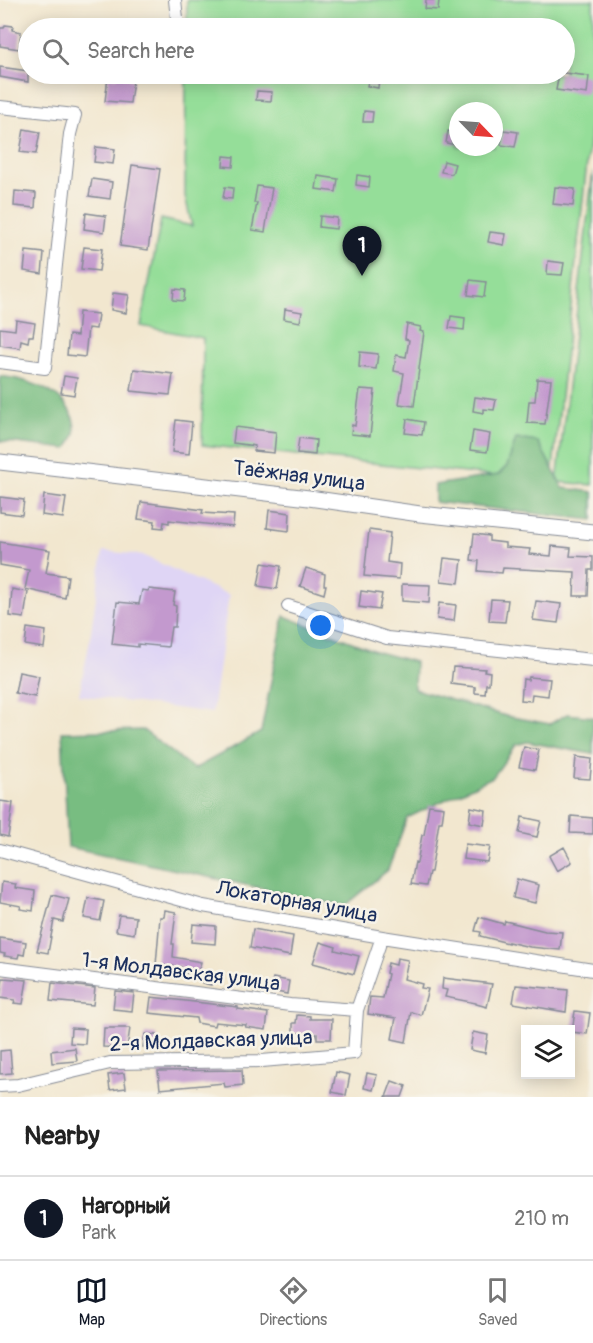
<!DOCTYPE html>
<html lang="en">
<head>
<meta charset="utf-8">
<style>
  :root { --surface:#fff; --page:#f6f6f6; --text:#222; --muted:#767676; --line:#e0e0e0; --accent:#111827 }
  body { margin:0; font-family:Pangolin,sans-serif; background:var(--page); color:var(--text) }
  .controls { position:absolute; right:18px; bottom:18px; display:grid; overflow:hidden; border-radius:0px; box-shadow:0 3px 15px #0003 }
  .controls button { width:54px; height:54px; display:grid; place-items:center; padding:0; border:0; border-bottom:2px solid var(--line); background:var(--surface); color:var(--text); font:30px sans-serif }
  .compass { position:absolute; left:449px; top:102px; width:54px; height:54px; border-radius:50%; background:var(--surface); box-shadow:0 3px 15px #0003; rotate:115deg }
  .you { position:absolute; left:321px; top:626px; width:21px; height:21px; margin:-15px; border:4px solid #fff; border-radius:50%; background:#1a73e8; box-shadow:0 0 0 9px #1a73e833 }
  .badge { display:grid; place-items:center; width:39px; height:39px; border-radius:50%; background:var(--accent); color:#fff; font-size:20px; font-weight:700 }
  .pin { position:absolute; translate:-50% -50px; filter:drop-shadow(0 2px 3px #0008) }
  .pin::after { content:''; position:absolute; top:32px; width:21px; height:18px; background:inherit; clip-path:polygon(0 0,100% 0,50% 100%) }
  .list { margin:0; padding:0; list-style:none }
  h2 { display:flex; justify-content:space-between; align-items:center; height:78px; margin:0; padding:0 24px; font-size:26px }
  h2 small { font-size:20px; font-weight:400; color:var(--muted) }
  .list li { display:grid; grid-template-columns:39px 1fr auto; gap:18px; align-items:center; box-sizing:border-box; height:84px; padding:0 24px; border-top:2px solid var(--line) }
  .list b { display:block; font-size:22px; white-space:nowrap }
  .list p { margin:0; font-size:20px; white-space:nowrap; color:var(--muted) }
  .list em { font-size:20px; font-style:normal; color:var(--muted) }
  .icon { flex:none; width:33px; height:33px; fill:none; stroke:currentColor; stroke-width:2; stroke-linecap:round; stroke-linejoin:round }
  .map { position:relative; flex:none; width:593px; height:1097px; overflow:hidden }
  .search { position:absolute; background:var(--surface); box-shadow:0 3px 15px #0003; left:18px; right:18px; top:18px; height:66px; display:flex; align-items:center; gap:15px; box-sizing:border-box; padding:0 21px; border-radius:33px; color:var(--muted); font-size:22px }
  .sheet { height:162px; background:var(--surface) }
  nav { display:flex; justify-content:space-around; align-items:center; box-sizing:border-box; height:84px; border-top:2px solid var(--line); background:var(--surface); font-size:16px; color:var(--muted) }
  nav a { display:grid; justify-items:center; gap:3px }
  nav .on { color:var(--accent) }
  .map>svg:first-child { display:block }
  .built { fill:#dfd5f5 }
  .green { fill:#95de99; stroke:#58867c; stroke-width:1.5; fill-rule:evenodd }
  .forest { fill:#78bd81; stroke:#4a7670; stroke-width:1.5 }
  .building { fill:#c399ce }
  .lines { fill:none; stroke-linecap:round; stroke-linejoin:round }
  .minor-casing { stroke:#868b96; stroke-width:14 }
  .tertiary-casing { stroke:#868b96; stroke-width:17 }
  .minor { stroke:#fff; stroke-width:12 }
  .tertiary { stroke:#fff; stroke-width:15 }
  .labels { text-anchor:middle; dominant-baseline:central; stroke-width:5; stroke-linejoin:round; paint-order:stroke }
  .street-label { font-size:21px; fill:#1b2f5e; stroke:#f7f3e8 }
</style>
</head>
<body>
<div class="map">
<svg width="593" height="1097" viewBox="0 0 593 1097">
  <rect width="100%" height="100%" fill="#f7f3e8"/>
  <filter id="ink" filterUnits="userSpaceOnUse"><feTurbulence type="fractalNoise" baseFrequency=".0167" numOctaves="2"/><feDisplacementMap in="SourceGraphic" scale="12" xChannelSelector="R" yChannelSelector="G"/><feConvolveMatrix kernelMatrix="1 2 1 2 8 2 1 2 1" color-interpolation-filters="sRGB"/></filter>
  <filter id="wash" filterUnits="userSpaceOnUse"><feTurbulence type="fractalNoise" baseFrequency=".008" numOctaves="4" result="noise"/><feDisplacementMap in="SourceGraphic" scale="24" xChannelSelector="R" yChannelSelector="G"/><feGaussianBlur stdDeviation="1.35" result="paint"/><feColorMatrix in="noise" values="0 0 0 0 0 0 0 0 0 0 0 0 0 0 0 0 0 1.4 0 .05"/><feComposite in="paint" operator="in"/></filter>
  <g filter="url(#wash)">
    <rect width="100%" height="100%" fill="#f2e7cf"/>
    <path class="built" d="M103,551l39,4 87,40 -17,118 -133,-18 10,-50z"/>
    <path class="green" d="M187,0h406v109l-40,359 -3,14 -348,-37 1,-107 -62,-12 20,-107 31,7 -7,-30 1,-122h378v-46h-377zM458,111h36v36h-36z
      M593,171v314l-36,-3z"/>
    <path class="forest" d="M0,376c31,4 76,18 75,57 -1,5 -6,12 -8,16l-67,-8z
      M516,439l22,3 25,46 30,4v28l-158,-18v-17l63,-10 9,-9z
      M284,616l94,36 37,10 -1,27 92,27 44,8 17,-10 26,3v37l-66,-12 -11,3 -23,32 -86,41 -19,52 -44,36 -276,-59 -6,-115 81,-2 51,39 67,-37z"/>
    <g id="blocks">
      <path class="building" d="M426,0h13l-1,10 -13,-1z
        M5,25l8,1 -1,4 9,2 -2,17 -19,-3v-18h4z
        M0,67l28,4v11l-28,-5z
        M564,73l25,3 -2,18 -31,-4 3,-16z
        M117,75l16,5 -3,23 -25,-2 3,-24 9,1z
        M369,76l10,1 -1,11 -11,-2z
        M257,91l15,1 -1,9 -15,-1z
        M364,111l9,1 -1,10h-9z
        M24,129l16,3 -4,22 -16,-2z
        M503,130l15,2 -3,15 -14,-2z
        M448,131l9,1 -1,13 -10,-2z
        M96,147l19,2 -2,15 -19,-2z
        M224,156l10,1 -1,10 -10,-1z
        M444,161l11,3 -3,10 -11,-2z
        M132,165l28,4 -12,81 -28,-4z
        M357,175l13,2 -1,10 -13,-2z
        M318,176l20,3 -2,13 -20,-3z
        M92,179l20,3 -2,17 -21,-3z
        M257,186l15,2 -7,44 -13,-2 5,-27h-3z
        M225,187l8,1 -1,11 -9,-1z
        M555,187l20,2 -2,17 -20,-2z
        M15,191l21,2 -1,15 -21,-2z
        M86,213l20,3 -2,16 -20,-3z
        M320,216l17,2 -1,11 -17,-2z
        M490,232l16,2 -2,11 -16,-3z
        M84,247l18,2 -3,22 -18,-2z
        M26,251l18,2 -2,21 -18,-3z
        M548,261l16,2 -2,12 -15,-1z
        M470,280l16,2 -2,15 -16,-2z
        M174,289l11,1 -1,11 -11,-1z
        M113,293l16,2 -3,18 -15,-3z
        M285,309l17,3 -2,10 -16,-3z
        M79,312l19,2 -2,15 -8,-1 -3,29 -18,-2 2,-20 8,1z
        M451,316l14,2 -1,12 -15,-2z
        M16,320l19,3 -2,13h-4l-1,6 -7,-2 -1,8 -20,-3v-17l15,2z
        M407,324l14,3 -1,4 4,1 -10,74 -15,-2 5,-31 -10,-2 2,-16 10,2 3,-17 -4,-1z
        M360,352l18,2 -2,15 -17,-2z
        M134,369l39,5 -3,21 -39,-4z
        M64,376l13,2 -3,17 -13,-2z
        M537,379l14,1 -6,44 -18,-1 2,-22h6z
        M360,389l15,1 -5,46 -19,-2 1,-9 3,1z
        M475,397l21,3 -2,10 -10,-1v4l-11,-2z
        M407,419l17,3 -2,13 -17,-2z
        M176,420l16,2 -3,32 -17,-2z
        M235,427l41,5 -2,21 -20,-2 1,-5 -22,-3z
        M473,431l17,3 -3,18 -17,-2z
        M299,438l17,2 -1,15 -18,-2z
        M44,495l22,3 -3,20 -21,-3z
        M0,497l24,3 -2,15 -22,-3z
        M141,502l62,8 -1,3 32,2 -1,12 -64,-7v3l-5,-1 -1,6 -9,-1 1,-6 -17,-2z
        M269,510l21,3 -1,18 -22,-3z
        M369,530l21,3 -3,29 13,2 -1,15 -35,-3z
        M474,534l15,2v5l16,2v4l25,2 -1,5 22,2 1,-10 19,2 -1,8 23,1v13h-4l-1,26h-14l1,-24 -72,-4 -1,5 -24,-2 1,-10 -8,-1z
        M0,542l50,8 -4,23 22,3 -3,22 -40,-9 4,-19 -29,-5z
        M444,558l18,2 -3,23 -18,-2z
        M262,563l19,3 -4,23 -19,-3z
        M306,568l19,6 -1,11h2l-2,9 -24,-8z
        M402,584l28,1 -1,18 -27,-2z
        M12,589l16,3 -4,26 -14,-2z
        M149,589l26,3 -2,13 3,1 -1,21h-4l-3,20 -30,-3v3l-26,-3 5,-42 22,2 3,-14 6,1z
        M361,591l21,3 -3,16 -20,-3z
        M491,599l17,1 -3,22 -16,-1z
        M536,601l25,3 -3,19 -25,-3z
        M439,603l17,2 -2,16 -17,-2z
        M27,628l19,3 -2,17 -19,-3z
        M453,667l32,2 -1,2 6,1 -1,12h-3l-1,10 -10,-1v-6l-24,-3z
        M19,672l20,4 -4,21 -20,-4z
        M529,677l21,2 -2,17 -16,-2 -1,7 -10,-1 2,-21 5,1z
        M524,747l15,3 -4,20 -16,-3z
        M576,757l16,2 -2,20 -16,-1z
        M0,801l13,2 -5,34 -8,-2z
        M429,805l15,2 -2,15h-3l-8,50h-2l-3,14 -15,-2 4,-22 2,1 5,-28h2z
        M471,807l15,3 -2,15 -15,-3z
        M571,816l22,2v16l-23,-1z
        M522,817l19,4 -4,16 -18,-4z
        M465,844l25,3 -3,15 -24,-3z
        M564,847l8,15 -15,9 -8,-15z
        M517,879l22,6 -4,18 -22,-5z
        M2,882l14,2 -1,4 20,3 -2,20 -13,-2 1,-3 -21,-4z
        M52,895l17,4 -6,23 -9,-2 -6,33 -11,-2z
        M88,898l16,3 -4,20 -16,-3z
        M165,910l11,2 -4,32h2l-1,13 28,5 -4,13 -17,-3 1,-5 -25,-2 4,-48h4z
        M119,915l17,2 -2,17 -18,-3z
        M479,917l25,7 1,-3 40,10 17,1 -2,18 -30,-3 -22,-5v1l-28,-7 1,-4 -6,-1z
        M193,924l23,2 -1,18 -24,-2z
        M253,929l40,7 -3,20 -40,-8z
        M0,938l26,4 -2,13 -5,-1 -1,4 -14,-2 1,-2 -5,-1z
        M320,942l16,5 -1,3 24,6 -5,18 -41,-11z
        M397,958l11,2 -4,19 18,5 -1,4 7,1 -7,26 -10,-3 -5,30 -14,-3 4,-21 -28,-4 2,-17 13,1 5,-24 -2,-1 2,-10 8,2z
        M203,975l10,2 -2,8 -9,-2z
        M3,978l24,2 -4,24 -9,-1 1,-3 -15,-2z
        M273,978l16,3 -2,13 -16,-3z
        M443,978l49,6 -5,23 -11,-3v-1l-31,-6 2,-7 -5,-1z
        M52,983l43,5 -2,17 -43,-4z
        M516,985l52,5 -2,22 -53,-9z
        M115,991l19,2 -2,18 -19,-2z
        M151,997l87,10v2l30,4 -2,17 -21,-3 1,-2 -31,-3 -1,4 -17,-3 -1,-5 -47,-5z
        M575,1011l15,2 -3,21 -15,-2z
        M297,1015l13,1v3h22l-1,20h-14v-5l-24,-1v-10h3z
        M71,1028l15,1 -1,15 -15,-1z
        M104,1028h26l-3,20 -24,-1z
        M473,1032l15,3 -3,18 -15,-3z
        M145,1034l12,1v12h-14z
        M75,1048l2,13 -25,2 -1,-12z
        M10,1050l2,23 -12,1v-23z
        M242,1070l1,15 -18,2 -1,-4 -64,6 -2,-18z
        M336,1072l14,3 -4,20 -14,-3z
        M124,1073l2,15 -16,2 -2,-15z
        M367,1073l10,2 -4,15 -9,-2z
        M392,1081l14,5 -4,11h-16z"/>
    </g>
  </g>
  <g filter="url(#ink)">
    <use href="#blocks" fill-opacity="0" stroke="#868b96" stroke-width="1.5"/>
    <g class="lines">
      <g class="minor-casing">
        <path id="minor" d="M175,0l3,28
          M0,107l75,8 -5,19 -25,234 -45,-6
          M288,606l99,32 206,22
          M0,850l203,56 179,31 211,33
          M0,968l290,37 67,5
          M0,1086l18,-1 92,-22 152,-2 92,-8 3,-43 25,-73"/>
      </g>
      <g class="tertiary-casing">
        <path id="tertiary" d="M0,462l309,36 111,16 173,18"/>
      </g>
      <use href="#minor" class="minor"/>
      <use href="#tertiary" class="tertiary"/>
    </g>
  </g>
  <g class="labels">
    <g class="street-label">
      <text transform="translate(299 476) rotate(7)">Таёжная улица</text>
      <text transform="translate(297 902) rotate(10)">Локаторная улица</text>
      <text transform="translate(181 972) rotate(7)">1-я Молдавская улица</text>
      <text transform="translate(211 1041) rotate(-2)">2-я Молдавская улица</text>
    </g>
  </g>
</svg>
<div class="controls">
<button><svg class="icon" aria-label="layers" viewBox="0 0 24 24"><path d="M12 4l9 5-9 5-9-5zM3 14l9 5 9-5"/></svg></button>
</div>
<svg class="compass" viewBox="-18 -18 36 36"><path d="M0-13l5 13h-10z" fill="#e53935"/><path d="M0 13l5-13h-10z" fill="#767676"/></svg>
<div class="you"></div>
<div class="pin badge" style="left:362px;top:276px">1</div>
<div class="search"><svg class="icon" aria-label="search" viewBox="0 0 24 24"><circle cx="10" cy="10" r="6"/><path d="M15 15l6 6"/></svg>Search here</div>
</div>
<section class="sheet">
<h2>Nearby<small></small></h2>
<ul class="list">
<li><span class="badge">1</span><div><b>Нагорный</b><p>Park</p></div><em>210 m</em></li>
</ul>
</section>
<nav>
<a class="on"><svg class="icon" aria-label="map" viewBox="0 0 24 24"><path d="M3 6l6-2 6 2 6-2v14l-6 2-6-2-6 2zM9 4v14M15 6v14"/></svg>Map</a>
<a><svg class="icon" aria-label="directions" viewBox="0 0 24 24"><path d="M12 3l9 9-9 9-9-9zM9 14v-3h6M13 9l2 2-2 2"/></svg>Directions</a>
<a><svg class="icon" aria-label="saved" viewBox="0 0 24 24"><path d="M7 4h10v16l-5-4-5 4z"/></svg>Saved</a>
</nav>
</body>
</html>
